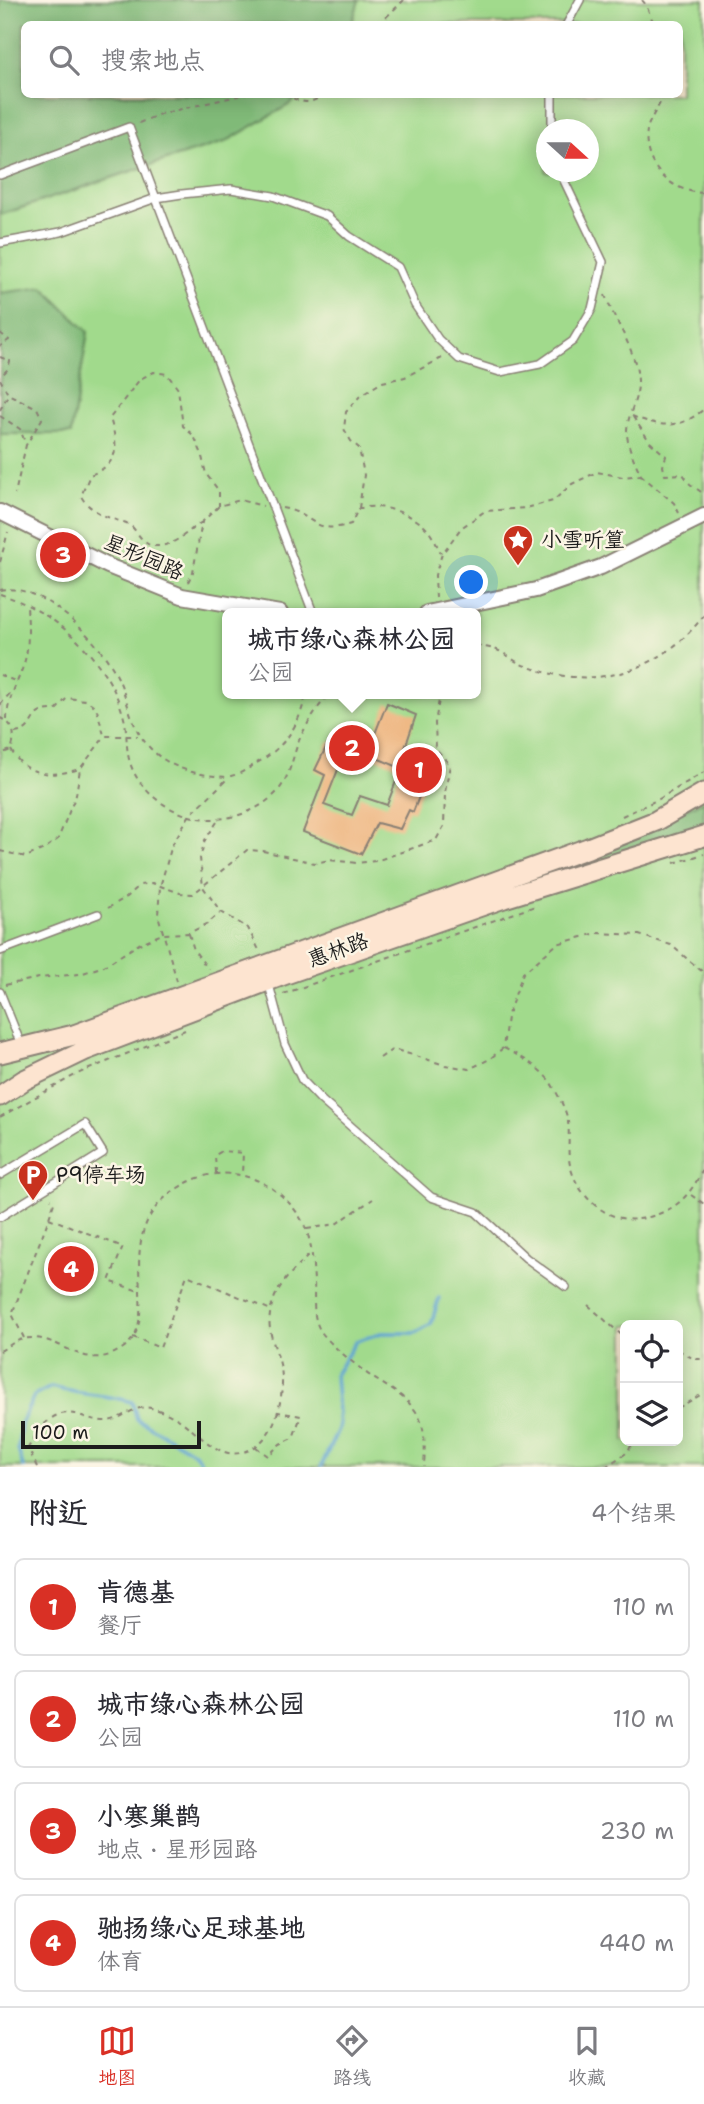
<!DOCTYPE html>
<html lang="zh">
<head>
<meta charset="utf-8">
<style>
  :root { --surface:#fff; --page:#f7f7f7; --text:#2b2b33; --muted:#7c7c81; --line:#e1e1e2; --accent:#d93025 }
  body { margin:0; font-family:"Shantell Sans","LXGW WenKai TC",sans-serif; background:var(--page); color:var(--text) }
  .controls { position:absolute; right:21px; bottom:21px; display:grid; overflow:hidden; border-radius:10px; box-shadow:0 4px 18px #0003 }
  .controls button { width:63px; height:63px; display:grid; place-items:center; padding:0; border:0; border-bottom:2px solid var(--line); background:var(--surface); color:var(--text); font:35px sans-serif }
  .compass { position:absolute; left:536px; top:119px; width:63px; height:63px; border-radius:50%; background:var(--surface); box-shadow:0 4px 18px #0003; rotate:111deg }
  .scale { position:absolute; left:21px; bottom:18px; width:180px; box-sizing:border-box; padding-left:7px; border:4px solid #1c1c1c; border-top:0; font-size:19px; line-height:24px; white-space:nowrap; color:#1c1c1c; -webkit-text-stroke:5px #fcf5e5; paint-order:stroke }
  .you { position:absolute; left:472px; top:583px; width:24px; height:24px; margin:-18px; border:5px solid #fff; border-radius:50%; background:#1a73e8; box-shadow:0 0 0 10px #1a73e833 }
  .badge { display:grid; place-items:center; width:46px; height:46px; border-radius:50%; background:var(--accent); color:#fff; font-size:23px; font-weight:700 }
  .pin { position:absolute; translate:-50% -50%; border:4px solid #fff; box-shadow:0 2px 7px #0006 }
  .popup { position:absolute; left:222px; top:608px; width:259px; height:91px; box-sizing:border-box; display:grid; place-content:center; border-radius:10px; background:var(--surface); filter:drop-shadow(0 2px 5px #0005); font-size:23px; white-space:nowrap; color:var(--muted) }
  .popup b { font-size:26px; color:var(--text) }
  .popup::after { content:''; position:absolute; left:50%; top:100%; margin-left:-14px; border:14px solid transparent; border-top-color:var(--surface) }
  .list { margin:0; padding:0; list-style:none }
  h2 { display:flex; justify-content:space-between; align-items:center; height:91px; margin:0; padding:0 28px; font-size:30px }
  h2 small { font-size:23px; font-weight:400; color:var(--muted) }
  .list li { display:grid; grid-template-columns:46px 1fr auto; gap:21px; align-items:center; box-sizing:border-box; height:98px; margin:0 14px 14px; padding:0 14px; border:2px solid var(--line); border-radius:10px }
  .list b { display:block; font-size:26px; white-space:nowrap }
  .list p { margin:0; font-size:23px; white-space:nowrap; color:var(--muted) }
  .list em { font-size:23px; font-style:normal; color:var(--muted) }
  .icon { flex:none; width:38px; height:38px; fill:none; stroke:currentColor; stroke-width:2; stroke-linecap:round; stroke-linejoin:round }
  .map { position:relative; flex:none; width:704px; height:1467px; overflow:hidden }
  .search { position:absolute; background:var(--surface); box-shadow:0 4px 18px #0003; left:21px; right:21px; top:21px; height:77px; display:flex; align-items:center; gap:18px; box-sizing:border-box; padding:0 24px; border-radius:10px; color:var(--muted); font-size:26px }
  .sheet { height:539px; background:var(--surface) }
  nav { display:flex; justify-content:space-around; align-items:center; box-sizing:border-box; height:98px; border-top:2px solid var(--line); background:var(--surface); font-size:19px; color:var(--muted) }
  nav a { display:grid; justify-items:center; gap:4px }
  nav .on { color:var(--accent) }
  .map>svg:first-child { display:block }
  .green { fill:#a1da8c; stroke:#5e7b54; stroke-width:2; fill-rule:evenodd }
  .forest { fill:#80ba78; stroke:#4e6b4a; stroke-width:2 }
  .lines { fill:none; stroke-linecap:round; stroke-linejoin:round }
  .stream { stroke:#5ba2d1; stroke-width:3.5 }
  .building { fill:#eeb681 }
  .lane-casing { stroke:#898074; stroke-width:10 }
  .street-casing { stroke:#898074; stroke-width:18 }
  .secondary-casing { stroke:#898074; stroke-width:23 }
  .path { stroke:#898074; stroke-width:2; stroke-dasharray:5 5; stroke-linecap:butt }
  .lane { stroke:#fff; stroke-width:7 }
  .street { stroke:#fff; stroke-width:14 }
  .secondary { stroke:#fde4d0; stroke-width:19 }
  .labels { text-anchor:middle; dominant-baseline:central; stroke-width:5; stroke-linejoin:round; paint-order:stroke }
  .poi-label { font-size:21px; fill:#1c1c1c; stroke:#fcf5e5; text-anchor:start }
  .street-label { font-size:21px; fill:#1c1c1c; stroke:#fcf5e5 }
</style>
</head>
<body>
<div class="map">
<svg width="704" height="1467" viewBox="0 0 704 1467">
  <rect width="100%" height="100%" fill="#fcf5e5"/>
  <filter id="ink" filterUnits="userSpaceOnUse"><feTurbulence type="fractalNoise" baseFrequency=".0143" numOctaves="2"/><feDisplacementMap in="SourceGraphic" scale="14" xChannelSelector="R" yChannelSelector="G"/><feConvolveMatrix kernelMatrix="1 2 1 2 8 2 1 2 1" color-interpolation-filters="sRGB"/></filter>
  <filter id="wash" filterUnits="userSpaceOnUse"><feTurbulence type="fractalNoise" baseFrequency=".00686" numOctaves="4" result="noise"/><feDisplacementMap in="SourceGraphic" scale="28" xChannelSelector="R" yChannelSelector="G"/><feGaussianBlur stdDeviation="1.57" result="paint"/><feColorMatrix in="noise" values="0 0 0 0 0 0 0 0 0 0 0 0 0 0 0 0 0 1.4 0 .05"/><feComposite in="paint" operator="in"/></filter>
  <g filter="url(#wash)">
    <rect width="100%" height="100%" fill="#f6e5cb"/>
    <path class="green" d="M0,0h704v1467h-704zM24,24h656v70h-656zM546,130h42v42h-42zM228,613h248v81h-248zM625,1325h53v116h-53z"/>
    <path class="forest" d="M0,0h359l-7,24h-328v70l275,1 -7,8 -67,39 -81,25 -144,48z
      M43,287l45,45 -17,102h-71v-141z
      M704,801v31l-336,106z"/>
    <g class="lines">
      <path class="stream" d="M23,1467l-5,-18 3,-25 13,-28 17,-9c27,8 55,7 81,15l5,17 58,34 9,14
        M321,1467l18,-40 -4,-52 21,-34 25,-8h34l16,-9 8,-26"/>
    </g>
    <g id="blocks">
      <path class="building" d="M387,703l29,12 -13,39 28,12 -18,46 -4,-2 -9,19 -23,-6 -16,31 -58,-22 22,-57 -10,-5 14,-29 18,6 -23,58 28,10 8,-19 27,9 14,-37 -34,-14z"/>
    </g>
  </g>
  <g filter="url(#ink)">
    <use href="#blocks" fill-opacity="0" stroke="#898074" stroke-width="2"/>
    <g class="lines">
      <g class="lane-casing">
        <path id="lane" d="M567,24l13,-24
          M552,94v36
          M0,175l129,-48 184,486
          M0,243l61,-11 95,-34 26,-4 49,-5 42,7 54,20 22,20 49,31 17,38 23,34 21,20 41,13 40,-8 33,-23 19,-32 11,-47 -43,-90
          M0,951l98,-37
          M268,981l17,63 17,36 19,20 110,97 45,15 50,46 40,29
          M0,992l22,55
          M0,1175l85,-51 18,29 -103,64"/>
      </g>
      <g class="street-casing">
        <path id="street" d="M0,512l108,54 74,30 98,17
          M427,613l109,-23 65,-23 103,-51"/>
      </g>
      <g class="secondary-casing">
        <path id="secondary" d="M0,1053l74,-18 514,-187 68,-27 48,-28
          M0,1096l24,-16 62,-30 200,-76 218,-76 200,-62"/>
      </g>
      <path class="path" d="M642,0l4,5 8,19
        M379,24l25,-24
        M284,94c18,9 24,12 41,0
        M664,94c-4,12 -15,25 -17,36 -5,36 24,62 57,63
        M139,123l21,-9 86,-20
        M0,333l9,7 -9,6
        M0,357l10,4 -2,8 -8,8
        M0,379l8,15 29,14 5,11 -16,26
        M0,410l8,-15
        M0,416l20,13 6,16 -11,49
        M632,416c28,11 48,14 72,-7
        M633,417l17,25 16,14 -3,10 2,9 18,-1 7,10 14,10
        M641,475l33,28 5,10
        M282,508c34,6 30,28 69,16l7,-15c20,-7 55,4 69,20 5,6 10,16 14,24
        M359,508l5,-33 -5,-27 -8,-7 -7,-12 2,-17 14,-16 22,-14 23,-5 37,-19
        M202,522c-15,9 -27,25 -47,24 -12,0 -16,-13 -24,-20 -4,-4 -10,-4 -15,-6 -13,-4 -29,-12 -35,-24l9,-21c31,-12 28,-29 20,-57l30,-39 14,-7 13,2 11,15 5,37 11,10 7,16 5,22 13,17v15
        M0,562l8,-30
        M188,582l5,-10 9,-50 17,-16 21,-6 23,6
        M0,590c42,-9 102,53 118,88 9,19 12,43 24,60 17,25 44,35 73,38 6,0 11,2 16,0 9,-2 17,-7 24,-12 29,-16 44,-37 51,-70
        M0,594c43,14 79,41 104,79 10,15 17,32 21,49 2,12 1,25 4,37 8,32 40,54 70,59 26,4 54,-4 74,-22 17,-15 19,-39 27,-58 7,-14 18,-33 30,-44
        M436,598l-1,-23 7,-21 19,-26 24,-17 41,-3 27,-7 19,-17 25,-12 26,5 18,-2c-6,-13 -13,-27 -14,-41 -1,-18 12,-35 11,-53 -1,-30 -23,-59 -33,-86
        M476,645c7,2 15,3 21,5 10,4 19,13 29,16 67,26 135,7 178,-51
        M0,675l15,6
        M0,705l11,-13
        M0,718c15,6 16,18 11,32l-11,4
        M7,720c0,-24 14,-41 19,-64 3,-16 2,-34 1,-50
        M15,733c24,-3 9,-24 41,-23l11,-12 19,2 10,7 8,28
        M11,750c15,27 42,27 68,19
        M622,816l37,-17 45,-27
        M217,822l-12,18 -5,18 3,29 18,25 27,16 12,24
        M0,851l26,6 18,-8 14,-10 18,-44 4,-26 25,-33h33
        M674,863l30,-9
        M108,908l19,-11 13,-12 12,-2 28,10 13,1 54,-44 16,1 52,12 14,-3 28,3 19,-2 60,-21 8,-14 1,-34 5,-27 -14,-16 -1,-26 5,-29
        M189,934l5,16 14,19
        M177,981l-19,-66 2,-28 12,-42 17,-29 39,-38
        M5,985l34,-7 41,-4 24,-8 35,-22 23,-10 27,-1 18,-9 14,-12
        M283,994l255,-89
        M504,1048c17,9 35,18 47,35 6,10 16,28 17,39 2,14 -1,30 2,43 8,34 41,61 75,53 33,-8 44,-22 59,-50
        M380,1058l13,-9 52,16 24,4 21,-10 13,-11 4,-31 16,-44 34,-29 40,-11 42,2 32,10 33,28
        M0,1117l77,-43 108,-44
        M216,1173l-1,-18 7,-4 21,2 -1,21
        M691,1195l13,9
        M49,1218l74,29 -14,34 30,10
        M307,1229l29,-5 37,-25
        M588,1305l37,33
        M133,1337l27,11 27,-73 84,35
        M24,1338l-12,-24 37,-96 5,-15 -3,-4
        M678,1350l16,9h10
        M0,1351c8,-4 14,-10 23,-12 38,-8 59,37 100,9 44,-30 -19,-114 55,-160 17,-11 34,-16 55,-14 31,3 61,26 73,55 6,15 7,36 8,52 1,17 -3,37 8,52 11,14 29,28 43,39 18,14 41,22 53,43 8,14 7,36 6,52
        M678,1408l26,-15
        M256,1447l12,9 12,-12 13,-6 8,-22 -23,-4
        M37,1467l-9,-19c11,-18 22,-39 47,-34 11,3 20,7 31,7 15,0 28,-17 45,-13 8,2 18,6 25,10 20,11 41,43 68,34 29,-9 39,-47 38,-75 -2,-29 -21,-44 -8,-78 7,-18 23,-32 36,-45
        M605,1467l20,-13 10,-13"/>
      <use href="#lane" class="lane"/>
      <use href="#street" class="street"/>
      <use href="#secondary" class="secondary"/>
    </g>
  </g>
  <defs>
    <g id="sight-pin" transform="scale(1.575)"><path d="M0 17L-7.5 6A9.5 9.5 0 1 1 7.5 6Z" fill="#c8321e" stroke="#fcf5e5"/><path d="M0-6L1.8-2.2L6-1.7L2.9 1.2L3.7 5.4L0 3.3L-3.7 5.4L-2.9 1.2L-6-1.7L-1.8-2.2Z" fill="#fff"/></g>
    <g id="parking-pin" transform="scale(1.575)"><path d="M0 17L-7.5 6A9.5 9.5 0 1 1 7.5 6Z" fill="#c8321e" stroke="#fcf5e5"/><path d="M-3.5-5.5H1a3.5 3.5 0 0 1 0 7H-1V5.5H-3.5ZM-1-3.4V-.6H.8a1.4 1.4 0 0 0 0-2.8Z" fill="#fff"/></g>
  </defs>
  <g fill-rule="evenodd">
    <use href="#sight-pin" x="518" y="540"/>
    <use href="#parking-pin" x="33" y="1175"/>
  </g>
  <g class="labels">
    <g class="poi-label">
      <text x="541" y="540">小雪听篁</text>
      <text x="56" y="1175">P9停车场</text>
    </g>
    <g class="street-label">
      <text transform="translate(144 557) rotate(23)">星形园路</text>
      <text transform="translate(338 950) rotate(-20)">惠林路</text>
    </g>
  </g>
</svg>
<div class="controls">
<button><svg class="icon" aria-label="locate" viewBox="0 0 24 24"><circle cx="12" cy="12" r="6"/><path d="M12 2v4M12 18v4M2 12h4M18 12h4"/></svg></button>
<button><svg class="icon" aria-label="layers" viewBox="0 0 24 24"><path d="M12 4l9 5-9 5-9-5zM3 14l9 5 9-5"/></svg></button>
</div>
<svg class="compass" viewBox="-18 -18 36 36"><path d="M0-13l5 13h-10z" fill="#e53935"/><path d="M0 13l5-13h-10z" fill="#7c7c81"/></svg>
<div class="scale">100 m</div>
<div class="you"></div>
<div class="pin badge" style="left:419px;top:770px">1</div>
<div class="pin badge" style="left:352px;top:748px">2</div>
<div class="popup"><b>城市绿心森林公园</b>公园</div>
<div class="pin badge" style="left:63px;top:555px">3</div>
<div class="pin badge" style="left:71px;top:1269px">4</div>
<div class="search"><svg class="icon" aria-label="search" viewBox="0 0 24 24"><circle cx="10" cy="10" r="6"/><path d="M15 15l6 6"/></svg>搜索地点</div>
</div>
<section class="sheet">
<h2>附近<small>4个结果</small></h2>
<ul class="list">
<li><span class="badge">1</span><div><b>肯德基</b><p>餐厅</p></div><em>110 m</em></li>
<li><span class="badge">2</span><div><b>城市绿心森林公园</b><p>公园</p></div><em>110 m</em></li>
<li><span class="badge">3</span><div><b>小寒巢鹊</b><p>地点 · 星形园路</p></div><em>230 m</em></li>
<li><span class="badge">4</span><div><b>驰扬绿心足球基地</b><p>体育</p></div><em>440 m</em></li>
</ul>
</section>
<nav>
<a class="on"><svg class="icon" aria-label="map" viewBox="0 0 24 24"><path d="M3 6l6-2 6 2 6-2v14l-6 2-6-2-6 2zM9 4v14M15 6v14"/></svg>地图</a>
<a><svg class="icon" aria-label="directions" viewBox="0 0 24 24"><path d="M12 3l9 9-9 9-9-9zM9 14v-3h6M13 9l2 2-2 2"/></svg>路线</a>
<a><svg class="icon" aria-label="saved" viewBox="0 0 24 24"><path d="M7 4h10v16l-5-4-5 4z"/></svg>收藏</a>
</nav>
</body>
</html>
